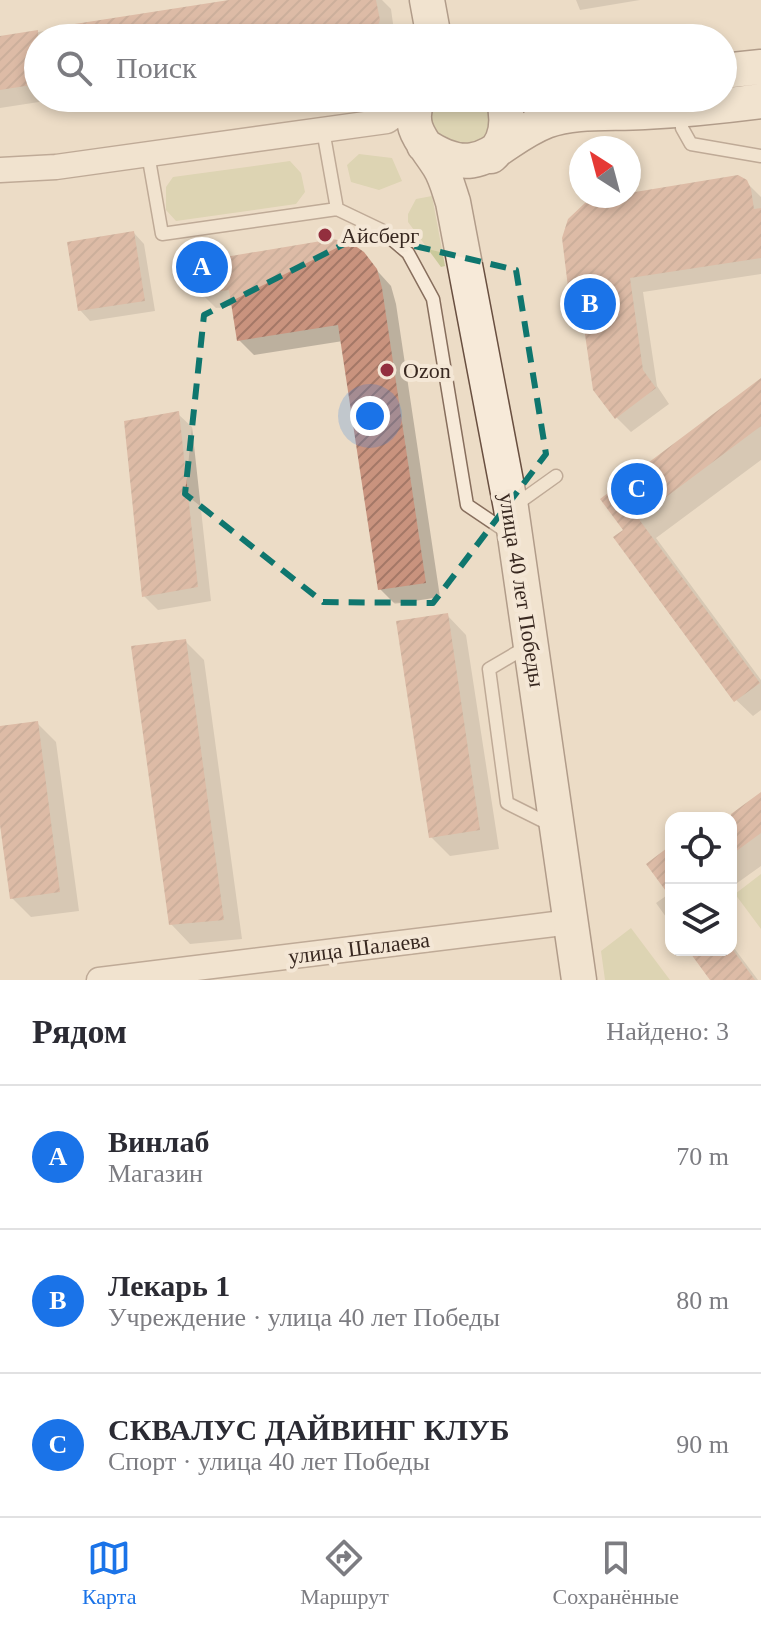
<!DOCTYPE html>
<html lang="ru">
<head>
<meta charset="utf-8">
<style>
  :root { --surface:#fff; --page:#f7f7f7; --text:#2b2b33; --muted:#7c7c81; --line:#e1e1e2; --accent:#1a73e8 }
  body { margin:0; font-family:"Times New Roman",serif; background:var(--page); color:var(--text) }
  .controls { position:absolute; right:24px; bottom:24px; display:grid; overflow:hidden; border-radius:16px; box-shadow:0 4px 12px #0003 }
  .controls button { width:72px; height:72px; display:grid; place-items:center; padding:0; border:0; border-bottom:2px solid var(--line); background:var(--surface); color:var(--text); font:40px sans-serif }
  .compass { position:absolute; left:569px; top:136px; width:72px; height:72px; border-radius:50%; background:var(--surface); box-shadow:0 4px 12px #0003; rotate:324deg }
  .you { position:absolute; left:370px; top:416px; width:28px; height:28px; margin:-20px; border:6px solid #fff; border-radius:50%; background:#1a73e8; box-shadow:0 0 0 12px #1a73e833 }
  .badge { display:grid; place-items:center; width:52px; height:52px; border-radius:50%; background:var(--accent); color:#fff; font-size:26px; font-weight:700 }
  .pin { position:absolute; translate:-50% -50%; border:4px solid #fff; box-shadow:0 2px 8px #0006 }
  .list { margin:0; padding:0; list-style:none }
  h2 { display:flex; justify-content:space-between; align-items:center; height:104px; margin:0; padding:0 32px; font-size:34px }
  h2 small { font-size:26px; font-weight:400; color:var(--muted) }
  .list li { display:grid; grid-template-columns:52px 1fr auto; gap:24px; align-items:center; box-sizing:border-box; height:144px; padding:0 32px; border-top:2px solid var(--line) }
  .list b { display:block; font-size:30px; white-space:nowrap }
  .list p { margin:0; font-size:26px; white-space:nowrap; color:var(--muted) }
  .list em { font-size:26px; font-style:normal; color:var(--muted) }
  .icon { flex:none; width:44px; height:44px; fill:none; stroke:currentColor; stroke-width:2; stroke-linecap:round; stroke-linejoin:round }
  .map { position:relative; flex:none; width:761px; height:980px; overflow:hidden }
  .search { position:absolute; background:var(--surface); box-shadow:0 4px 12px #0003; left:24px; right:24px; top:24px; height:88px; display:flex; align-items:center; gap:20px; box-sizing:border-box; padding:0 28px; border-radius:44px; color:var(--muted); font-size:30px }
  .sheet { height:536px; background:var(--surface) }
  nav { display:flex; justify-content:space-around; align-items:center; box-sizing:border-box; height:112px; border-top:2px solid var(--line); background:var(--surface); font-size:22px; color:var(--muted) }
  nav a { display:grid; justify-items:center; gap:4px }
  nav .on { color:var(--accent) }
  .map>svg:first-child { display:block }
  .green { fill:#cac99b }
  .shadow { fill:#0003 }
  .building { fill:url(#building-hatch) }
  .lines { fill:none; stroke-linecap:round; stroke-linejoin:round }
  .service-casing { stroke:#876e5d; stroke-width:15 }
  .minor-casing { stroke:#876e5d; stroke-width:27 }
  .secondary-casing { stroke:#694f40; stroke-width:37 }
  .service { stroke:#f7ead9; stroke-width:12 }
  .minor { stroke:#f7ead9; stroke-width:24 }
  .secondary { stroke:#f7ead9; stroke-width:34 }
  .marked { fill:none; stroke:#0f766e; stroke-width:6; stroke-dasharray:16 10; stroke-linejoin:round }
  .poi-dot { fill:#932f3e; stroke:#f4e7d6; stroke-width:3 }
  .labels { text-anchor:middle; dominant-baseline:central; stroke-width:8; stroke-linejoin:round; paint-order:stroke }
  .poi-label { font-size:22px; fill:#382820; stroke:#f4e7d6; text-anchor:start }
  .street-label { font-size:22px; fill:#382820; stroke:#f4e7d6 }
</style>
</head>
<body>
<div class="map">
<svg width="761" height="980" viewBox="0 0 761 980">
  <defs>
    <pattern id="building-hatch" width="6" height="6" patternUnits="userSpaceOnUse" patternTransform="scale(2)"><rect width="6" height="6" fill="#c9937e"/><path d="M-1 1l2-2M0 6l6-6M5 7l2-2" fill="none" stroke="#a47867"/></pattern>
  </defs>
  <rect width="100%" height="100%" fill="#ecdcc6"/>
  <path class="green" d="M433,98h58l5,7 -12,43 -46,-2 -12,-33z
    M359,154l33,4 10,23 -23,9 -28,-8 -4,-17z
    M290,161l11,12 4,19 -9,12 -120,17 -10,-11v-23l7,-10z
    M432,196l13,70 -4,1 -33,-45v-8l8,-15z
    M761,874v55l-26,-35z
    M631,928l39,52h-65l-4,-29z"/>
  <path class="shadow" d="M242,0h140l9,9 4,29h-357v60h27l-65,10v-70z
    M576,0h64l-60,10z
    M163,98h63l-54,8z
    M746,182l15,15v77l-118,18 14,94 12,18 -38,28 -14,-14 -35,-121 -12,-11z
    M134,233l10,11 11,67 -65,10 -10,-11z
    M362,254l29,32 5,18 44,293 -45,7 -15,-15 -37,-248 -89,14 -15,-15 -5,-35 -18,3 -15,-15z
    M761,381v79l-105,78 105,142v30l-8,6 -20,-19 -108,-167z
    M178,414l14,13 19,174 -53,9 -14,-14z
    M447,615l19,20 33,214 -49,7 -19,-19z
    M185,641l19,19 38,279 -52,5 -19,-20z
    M37,723l19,19 23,169 -48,6 -19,-19 -12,-88v-82z
    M761,795v71l-28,20 -4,-68z
    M671,848v76l-15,-21 14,-10z
    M731,944l27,36h-45l-22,-30h40z"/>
  <path class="building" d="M229,0h147l4,20 -7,18h-323l-1,-10z
    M38,30v54l-38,6v-54z
    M738,175l9,5 4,9 3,20 7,-1v50l-131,20 13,92 13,18 -41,31 -22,-29 -15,-104 -10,1 -6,-49 6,-19 18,-17 22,-6h21v-3z
    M134,231l11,70 -67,10 -11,-69z
    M333,239l18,4 13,9 13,17 5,19 44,295 -48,7 -40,-265 -101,16 -8,-51 -30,4 -4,-32z
    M761,378v48l-123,92 122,165 -26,19 -121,-165 10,-7 -23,-31z
    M179,411l19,176 -56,10 -18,-176z
    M448,613l32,217 -51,8 -33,-217z
    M186,639l38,281 -55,5 -38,-279z
    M38,721l22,171 -50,7 -10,-74v-99z
    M761,792v41l-30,22v-41z
    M671,845v53l-25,-34z
    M688,950h45l22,30h-45z"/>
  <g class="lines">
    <g class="service-casing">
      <path id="service" d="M687,115l-5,5v8l9,16 70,12
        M323,130l14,79
        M148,154l14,80 175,-25 44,21 27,23 25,46 34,206 43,29
        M514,506l42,-30
        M528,646l-39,23 18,134 44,22"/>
    </g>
    <g class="minor-casing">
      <path id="minor" d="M0,170l56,-3 331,-46 31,-22
        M99,980l472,-58"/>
    </g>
    <g class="secondary-casing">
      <path id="secondary" d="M427,0l7,38
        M723,71l38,-4
        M418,98c-13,30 7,45 21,68 7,11 10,24 14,36l58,306 68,472
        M424,145c58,39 71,-4 122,-24 29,-11 66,-7 98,-9 39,-2 78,-6 117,-11
        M491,156c17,-15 18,-37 12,-58"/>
    </g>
    <use href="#service" class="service"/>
    <use href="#minor" class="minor"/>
    <use href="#secondary" class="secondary"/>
  </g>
  <path d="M0 0H761V980H0ZM364,234l152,36 30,184 -113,149 -110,-1 -138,-108 19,-179z" fill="#ecdcc6" fill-opacity=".55" fill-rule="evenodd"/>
  <path class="marked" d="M364,234l152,36 30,184 -113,149 -110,-1 -138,-108 19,-179z"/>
  <g class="poi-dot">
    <circle cx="325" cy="235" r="8"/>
    <circle cx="387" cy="370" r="8"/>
  </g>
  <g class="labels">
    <g class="poi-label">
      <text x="341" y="235">Айсберг</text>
      <text x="403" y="370">Ozon</text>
    </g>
    <g class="street-label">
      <text transform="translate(522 590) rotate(81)">улица 40 лет Победы</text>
      <text transform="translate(359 948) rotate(-7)">улица Шалаева</text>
    </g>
  </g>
</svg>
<div class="controls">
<button><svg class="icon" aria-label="locate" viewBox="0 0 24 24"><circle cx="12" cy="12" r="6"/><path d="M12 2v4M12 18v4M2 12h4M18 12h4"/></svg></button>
<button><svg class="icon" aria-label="layers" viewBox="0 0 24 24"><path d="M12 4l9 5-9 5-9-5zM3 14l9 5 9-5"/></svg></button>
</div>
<svg class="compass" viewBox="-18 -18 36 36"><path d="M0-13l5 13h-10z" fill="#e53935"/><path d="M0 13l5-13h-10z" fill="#7c7c81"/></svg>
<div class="you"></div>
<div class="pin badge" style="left:202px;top:267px">A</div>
<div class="pin badge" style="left:590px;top:304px">B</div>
<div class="pin badge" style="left:637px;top:489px">C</div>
<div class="search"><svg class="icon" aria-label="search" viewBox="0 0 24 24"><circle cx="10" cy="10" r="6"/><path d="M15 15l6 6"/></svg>Поиск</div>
</div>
<section class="sheet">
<h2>Рядом<small>Найдено: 3</small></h2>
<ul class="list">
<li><span class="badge">A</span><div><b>Винлаб</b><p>Магазин</p></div><em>70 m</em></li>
<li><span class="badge">B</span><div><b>Лекарь 1</b><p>Учреждение · улица 40 лет Победы</p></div><em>80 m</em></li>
<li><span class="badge">C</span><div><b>СКВАЛУС ДАЙВИНГ КЛУБ</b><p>Спорт · улица 40 лет Победы</p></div><em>90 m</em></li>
</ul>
</section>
<nav>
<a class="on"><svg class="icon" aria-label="map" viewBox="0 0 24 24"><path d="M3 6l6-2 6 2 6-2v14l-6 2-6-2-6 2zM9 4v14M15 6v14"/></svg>Карта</a>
<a><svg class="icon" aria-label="directions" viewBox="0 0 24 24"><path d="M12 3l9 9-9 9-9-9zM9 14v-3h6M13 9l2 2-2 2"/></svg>Маршрут</a>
<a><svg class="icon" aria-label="saved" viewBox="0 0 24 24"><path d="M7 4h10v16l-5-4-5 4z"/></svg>Сохранённые</a>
</nav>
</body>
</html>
